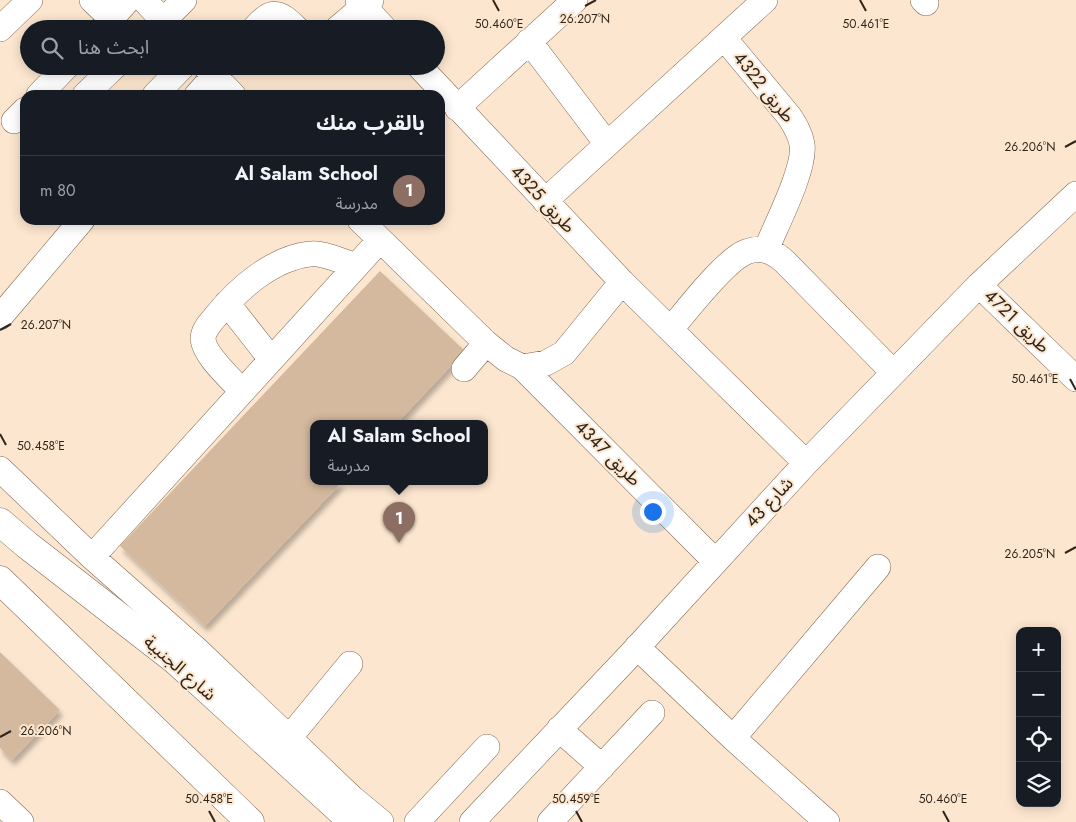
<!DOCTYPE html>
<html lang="ar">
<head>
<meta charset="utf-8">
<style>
  :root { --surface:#171b24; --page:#242831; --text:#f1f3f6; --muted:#9ea1a6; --line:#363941; --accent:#306fa6 }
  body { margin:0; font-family:Jost,"Noto Sans Arabic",sans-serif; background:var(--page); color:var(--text); direction:rtl }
  .controls { position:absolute; right:15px; bottom:15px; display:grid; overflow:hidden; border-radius:10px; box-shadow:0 2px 12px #0003 }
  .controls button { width:45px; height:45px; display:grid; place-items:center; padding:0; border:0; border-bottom:1px solid var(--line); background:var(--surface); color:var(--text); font:25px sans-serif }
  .you { position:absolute; left:652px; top:511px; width:18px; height:18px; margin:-12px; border:4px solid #fff; border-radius:50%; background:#1a73e8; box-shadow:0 0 0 8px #1a73e833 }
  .badge { display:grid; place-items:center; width:32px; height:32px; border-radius:50%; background:var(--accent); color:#fff; font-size:16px; font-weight:700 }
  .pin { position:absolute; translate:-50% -41px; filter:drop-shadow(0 1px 2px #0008) }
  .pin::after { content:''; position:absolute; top:26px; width:18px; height:15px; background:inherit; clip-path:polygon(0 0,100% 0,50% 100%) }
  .popup { position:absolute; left:310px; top:420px; width:178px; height:65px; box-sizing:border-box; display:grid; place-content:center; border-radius:10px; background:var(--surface); filter:drop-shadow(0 1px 4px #0005); font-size:16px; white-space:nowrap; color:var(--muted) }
  .popup b { font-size:19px; color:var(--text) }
  .popup::after { content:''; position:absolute; left:50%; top:100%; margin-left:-10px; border:10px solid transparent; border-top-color:var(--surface) }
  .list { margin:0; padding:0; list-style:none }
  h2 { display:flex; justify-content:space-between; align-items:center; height:65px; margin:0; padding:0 20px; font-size:21px }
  h2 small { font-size:16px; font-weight:400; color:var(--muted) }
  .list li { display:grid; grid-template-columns:32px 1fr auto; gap:15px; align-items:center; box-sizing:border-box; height:70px; padding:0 20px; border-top:1px solid var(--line) }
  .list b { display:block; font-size:19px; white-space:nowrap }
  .list p { margin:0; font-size:16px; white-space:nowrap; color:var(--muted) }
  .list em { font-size:16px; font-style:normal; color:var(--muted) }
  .icon { flex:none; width:28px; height:28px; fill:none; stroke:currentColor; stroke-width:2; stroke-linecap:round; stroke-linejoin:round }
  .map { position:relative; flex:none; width:1076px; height:822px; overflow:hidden; direction:ltr }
  .search { position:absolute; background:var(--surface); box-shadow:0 2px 12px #0003; left:20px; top:20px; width:425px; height:55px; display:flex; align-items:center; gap:12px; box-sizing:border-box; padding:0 18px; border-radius:28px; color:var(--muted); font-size:19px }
  .panel { position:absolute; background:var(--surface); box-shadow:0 2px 12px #0003; left:20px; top:90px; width:425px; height:135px; border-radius:15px; direction:rtl }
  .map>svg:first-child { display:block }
  .building { fill:#d4b99e; filter:url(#shadow) }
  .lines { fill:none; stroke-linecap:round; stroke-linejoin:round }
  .minor-casing { stroke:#80684f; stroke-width:26 }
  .major-casing { stroke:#80684f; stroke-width:29 }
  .minor { stroke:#fff; stroke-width:25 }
  .major { stroke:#fff; stroke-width:28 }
  .ticks { fill:none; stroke:#2f251a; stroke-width:2 }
  .labels { text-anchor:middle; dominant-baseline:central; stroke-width:4; stroke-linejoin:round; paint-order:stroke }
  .street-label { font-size:18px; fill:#2f251a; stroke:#fce6cf }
  .ticks-label { font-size:12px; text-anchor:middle; fill:#2f251a; stroke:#fce6cf; stroke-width:4; stroke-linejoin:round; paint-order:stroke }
</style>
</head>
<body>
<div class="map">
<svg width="1076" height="822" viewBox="0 0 1076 822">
  <defs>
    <filter id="shadow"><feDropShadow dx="3" dy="5.5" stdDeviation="2.5" flood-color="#0004"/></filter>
  </defs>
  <rect width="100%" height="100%" fill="#fce6cf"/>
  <path class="building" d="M380,271l85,80 -69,73h-82v58h28l-137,144 -85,-80z
    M0,652l60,58 -48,50 -12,-12z"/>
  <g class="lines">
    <g class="minor-casing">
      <path id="minor" d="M92,0l20,19
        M144,0l27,29
        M358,0l27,29
        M923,0l3,3
        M0,29l30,-29
        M102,29l26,-29
        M155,29l29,-29
        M254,29c18,-21 25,-18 43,0
        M337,29l34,-29
        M724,38l65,78c6,9 11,17 13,28 4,24 -26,81 -36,106
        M529,41l78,103
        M205,66l28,29
        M419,66l203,216 184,181
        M39,95l28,-29
        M85,95l30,-29
        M155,95l28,-29
        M197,95l26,-29
        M457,108l118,-108
        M14,121l11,-11
        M545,201l220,-201
        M360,220l126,123 20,16 16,8 193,194
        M979,285l97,94
        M227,303l44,56
        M0,317l82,-97
        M671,329c16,-19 54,-69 75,-77 14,-6 27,-1 38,9l109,111
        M522,367l24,-4 18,-10 58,-71
        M464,369l22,-26
        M242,391c-11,-12 -38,-36 -39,-52 0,-9 8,-17 13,-23 23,-28 57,-58 94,-62 13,-2 32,8 45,11
        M0,469l92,88 104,92 156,149 29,24
        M92,557l288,-317
        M637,647l96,91 94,84
        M559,729l43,38
        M289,738l61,-74
        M733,738l145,-171
        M0,802l21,20
        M417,822l70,-75
        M472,822l160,-169 174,-190 173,-178 97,-91
        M550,822l102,-109"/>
    </g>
    <g class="major-casing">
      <path id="major" d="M0,522l27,23 148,115 178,162
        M0,580l250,242"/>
    </g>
    <use href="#minor" class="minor"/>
    <use href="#major" class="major"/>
  </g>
  <path class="ticks" d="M493,0l6,11M860,0l6,11M585,6l11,-6M1065,147l11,-6M0,330l11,-6M1070,379l6,11M0,434l6,11M1065,553l11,-6M0,737l11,-6M209,811l6,11M576,811l6,11M943,811l6,11"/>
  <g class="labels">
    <g class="street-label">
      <text transform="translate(764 87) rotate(51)">طريق 4322</text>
      <text transform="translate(543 199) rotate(47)">طريق 4325</text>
      <text transform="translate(1017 321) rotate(44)">طريق 4721</text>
      <text transform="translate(608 453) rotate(45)">طريق 4347</text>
      <text transform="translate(769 502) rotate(-47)">شارع 43</text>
      <text transform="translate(180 668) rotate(41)">شارع الجنبية</text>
    </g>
  </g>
  <g class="ticks-label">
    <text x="585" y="23">26.207°N</text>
    <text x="499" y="28">50.460°E</text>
    <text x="866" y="28">50.461°E</text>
    <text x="1030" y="151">26.206°N</text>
    <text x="46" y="329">26.207°N</text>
    <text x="1035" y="383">50.461°E</text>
    <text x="41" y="450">50.458°E</text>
    <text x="1030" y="558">26.205°N</text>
    <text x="46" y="735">26.206°N</text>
    <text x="209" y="803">50.458°E</text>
    <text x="576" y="803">50.459°E</text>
    <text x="943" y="803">50.460°E</text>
  </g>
</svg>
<div class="controls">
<button>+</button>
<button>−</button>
<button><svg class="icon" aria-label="locate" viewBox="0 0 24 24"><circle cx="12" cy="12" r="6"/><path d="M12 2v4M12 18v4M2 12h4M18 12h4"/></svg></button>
<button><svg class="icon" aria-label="layers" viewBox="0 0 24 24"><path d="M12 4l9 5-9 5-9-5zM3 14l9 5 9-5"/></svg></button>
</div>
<div class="you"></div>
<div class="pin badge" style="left:399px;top:543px;background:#8d6e63">1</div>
<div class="popup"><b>Al Salam School</b>مدرسة</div>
<div class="search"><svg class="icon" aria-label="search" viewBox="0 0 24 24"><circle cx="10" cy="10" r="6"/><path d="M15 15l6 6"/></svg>ابحث هنا</div>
<section class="panel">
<h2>بالقرب منك<small></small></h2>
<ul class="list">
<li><span class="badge" style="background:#8d6e63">1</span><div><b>Al Salam School</b><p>مدرسة</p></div><em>80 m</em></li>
</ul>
</section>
</div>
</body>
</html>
